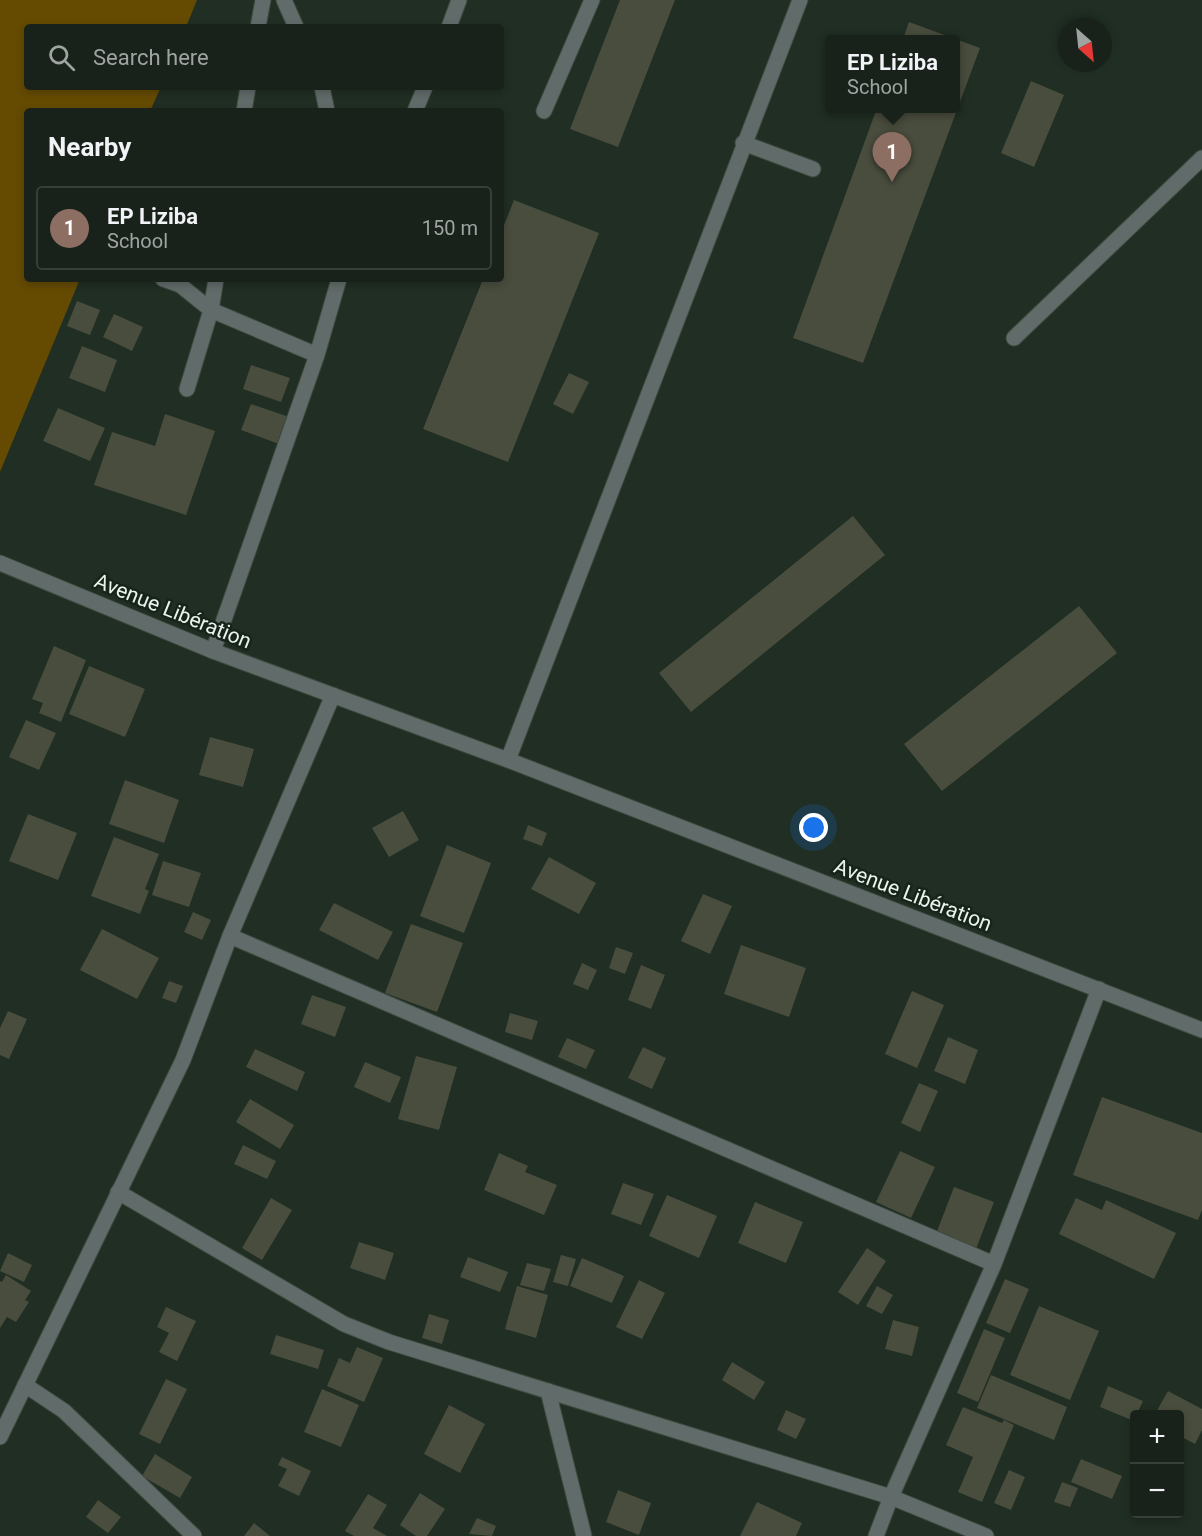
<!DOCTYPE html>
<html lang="en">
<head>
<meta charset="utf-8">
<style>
  :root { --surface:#18221a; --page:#252f27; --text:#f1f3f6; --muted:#9fa4a2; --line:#363f39; --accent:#0b8043 }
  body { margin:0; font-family:Roboto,sans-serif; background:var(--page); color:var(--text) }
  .controls { position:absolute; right:18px; bottom:18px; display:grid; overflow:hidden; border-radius:6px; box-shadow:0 3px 9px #0003 }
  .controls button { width:54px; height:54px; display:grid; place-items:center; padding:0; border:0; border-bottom:2px solid var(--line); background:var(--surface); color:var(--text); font:30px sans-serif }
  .compass { position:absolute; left:1058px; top:18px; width:54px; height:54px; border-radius:50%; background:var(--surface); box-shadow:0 3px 9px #0003; rotate:153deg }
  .you { position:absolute; left:814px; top:828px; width:21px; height:21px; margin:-15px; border:4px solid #fff; border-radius:50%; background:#1a73e8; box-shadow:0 0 0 9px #1a73e833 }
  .badge { display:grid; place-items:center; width:39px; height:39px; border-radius:50%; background:var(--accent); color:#fff; font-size:20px; font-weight:700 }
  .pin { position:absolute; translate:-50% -50px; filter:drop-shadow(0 2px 3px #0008) }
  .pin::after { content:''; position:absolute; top:32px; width:21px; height:18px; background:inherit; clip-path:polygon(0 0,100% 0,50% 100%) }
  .popup { position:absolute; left:825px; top:35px; width:135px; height:78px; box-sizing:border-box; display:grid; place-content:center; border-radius:6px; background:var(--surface); filter:drop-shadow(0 2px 4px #0005); font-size:20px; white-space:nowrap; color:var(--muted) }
  .popup b { font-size:22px; color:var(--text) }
  .popup::after { content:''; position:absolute; left:50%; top:100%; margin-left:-12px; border:12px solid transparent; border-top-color:var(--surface) }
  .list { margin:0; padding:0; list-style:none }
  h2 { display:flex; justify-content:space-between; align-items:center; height:78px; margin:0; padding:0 24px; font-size:26px }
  h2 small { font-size:20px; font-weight:400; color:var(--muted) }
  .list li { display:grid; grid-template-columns:39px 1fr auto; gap:18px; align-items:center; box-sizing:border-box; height:84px; margin:0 12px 12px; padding:0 12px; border:2px solid var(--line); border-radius:6px }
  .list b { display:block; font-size:22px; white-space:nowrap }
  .list p { margin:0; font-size:20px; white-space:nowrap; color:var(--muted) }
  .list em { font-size:20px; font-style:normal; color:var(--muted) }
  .icon { flex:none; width:33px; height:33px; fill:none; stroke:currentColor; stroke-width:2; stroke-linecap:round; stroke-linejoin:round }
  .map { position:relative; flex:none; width:1202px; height:1536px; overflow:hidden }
  .search { position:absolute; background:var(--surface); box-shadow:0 3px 9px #0003; left:24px; top:24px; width:480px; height:66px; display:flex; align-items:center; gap:15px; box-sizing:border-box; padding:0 21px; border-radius:6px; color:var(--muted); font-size:22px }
  .panel { position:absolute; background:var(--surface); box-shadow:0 3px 9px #0003; left:24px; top:108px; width:480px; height:174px; border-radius:6px }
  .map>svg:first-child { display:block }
  .garden { fill:#654b01 }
  .building { fill:#494d3d }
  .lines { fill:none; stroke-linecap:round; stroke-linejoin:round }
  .service-casing { stroke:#3c4a3f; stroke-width:17 }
  .minor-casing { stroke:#3c4a3f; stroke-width:17 }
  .tertiary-casing { stroke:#3c4a3f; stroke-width:17 }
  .service { stroke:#616b69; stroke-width:15 }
  .minor { stroke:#616b69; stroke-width:15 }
  .tertiary { stroke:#616b69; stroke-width:15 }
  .labels { text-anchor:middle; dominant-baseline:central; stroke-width:5; stroke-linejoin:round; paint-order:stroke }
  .street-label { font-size:21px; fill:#eaf3ec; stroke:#16241a }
</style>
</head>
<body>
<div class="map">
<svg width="1202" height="1536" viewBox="0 0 1202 1536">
  <rect width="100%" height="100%" fill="#202e23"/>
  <path class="garden" d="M0,0h197l-11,27h-159v60h134l-11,24h-123v168h53l-80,193z"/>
  <path class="building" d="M620,0h55l-57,147 -48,-18z
    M909,22l71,26 -117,315 -70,-25 84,-230h78v-69h-52z
    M1031,81l33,14 -30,72 -33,-14z
    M514,200l85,33 -91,229 -85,-33 60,-150h18v-46z
    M77,301l23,9 -10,25 -23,-9z
    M114,314l29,13 -11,24 -29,-14z
    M82,346l35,14 -12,32 -36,-14z
    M251,365l39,13 -9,24 -38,-13z
    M569,373l20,9 -16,32 -20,-10z
    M251,404l38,13 -10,27 -38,-14z
    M58,408l47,20 -15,33 -47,-20z
    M165,414l50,17 -29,84 -92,-30 18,-53 43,14z
    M853,516l32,39 -194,157 -32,-39z
    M1079,606l38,47 -175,138 -38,-47z
    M54,646l32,14 -25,62 -22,-9 4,-10 -11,-4z
    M89,666l56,23 -20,48 -56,-23z
    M26,720l30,13 -17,37 -30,-13z
    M210,737l44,12 -11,38 -44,-12z
    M125,780l54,20 -15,43 -55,-19z
    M403,811l16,29 -30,17 -17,-29z
    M28,814l49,19 -19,47 -49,-19z
    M528,825l19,8 -5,13 -19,-7z
    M114,837l45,17 -14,35 4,2 -9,23 -49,-18z
    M447,845l44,18 -27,70 -44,-17z
    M549,857l47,26 -17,31 -48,-25z
    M163,861l38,12 -12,34 -37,-12z
    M703,894l29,12 -22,48 -29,-13z
    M334,903l59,29 -15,28 -59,-30z
    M193,912l18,8 -9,20 -18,-8z
    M411,924l52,19 -26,69 -52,-19z
    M102,929l57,29 -22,41 -57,-29z
    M741,945l65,23 -17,49 -65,-23z
    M616,947l17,6 -8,21 -16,-6z
    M582,963l15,7 -9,20 -15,-6z
    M641,965l24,10 -14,34 -23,-9z
    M169,981l14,5 -7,17 -14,-5z
    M912,991l32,14 -27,63 -32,-14z
    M312,995l34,12 -11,30 -34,-13z
    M8,1011l19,8 -18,40 -9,-4v-27z
    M510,1013l28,8 -6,19 -27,-8z
    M948,1037l30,13 -13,34 -31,-13z
    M567,1038l28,12 -9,19 -28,-12z
    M643,1047l23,11 -14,31 -24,-11z
    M255,1049l50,23 -8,19 -51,-24z
    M416,1056l41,11 -18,63 -41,-11z
    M365,1062l36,15 -11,26 -36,-16z
    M919,1083l19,8 -18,41 -19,-9z
    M1102,1097l100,36v77l-4,10 -125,-45z
    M250,1099l44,26 -14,24 -44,-27z
    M243,1145l33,16 -9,18 -33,-15z
    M900,1151l35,16 -24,51 -35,-16z
    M499,1153l29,13 -3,6 32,13 -13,30 -60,-25z
    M623,1183l31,11 -13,31 -30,-11z
    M954,1187l40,15 -18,47 -40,-15z
    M667,1195l50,21 -18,42 -50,-22z
    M271,1198l21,12 -30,50 -20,-12z
    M1076,1198l26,12 4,-10 70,33 -22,46 -95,-45z
    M755,1202l48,20 -17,41 -48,-20z
    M359,1242l35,11 -9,27 -35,-12z
    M867,1248l19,13 -28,44 -20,-13z
    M8,1253l24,12 -8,17 -24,-11z
    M561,1255l15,4 -8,27 -15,-4z
    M468,1257l40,15 -8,20 -40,-15z
    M582,1258l42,18 -12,27 -42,-17z
    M527,1263l24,6 -7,22 -24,-6z
    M6,1275l25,16 -6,9 4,2 -13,20 -9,-5 -7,11v-47l2,1z
    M1005,1279l24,10 -19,44 -24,-10z
    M639,1280l26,13 -23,46 -26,-12z
    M517,1286l31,9 -12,43 -31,-9z
    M877,1286l16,9 -11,19 -16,-8z
    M1039,1306l60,25 -29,69 -60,-25z
    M166,1307l30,14 -19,40 -18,-9 10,-19 -12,-6z
    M429,1314l20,6 -7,24 -20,-6z
    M893,1320l26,7 -7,29 -27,-7z
    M984,1329l21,9 -27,64 -21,-9z
    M276,1335l48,15 -6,19 -48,-15z
    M357,1347l26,11 -19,44 -37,-16 12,-28 11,5z
    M732,1362l33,20 -11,18 -32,-20z
    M991,1375l76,32 -13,33 -77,-32z
    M166,1379l21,10 -27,55 -21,-10z
    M1108,1386l35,15 -6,13h-3v7l-34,-14z
    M322,1389l37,16 -18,42 -37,-15z
    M1168,1391l34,18v21l-7,14 -15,-8v-22h-25z
    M449,1405l36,19 -25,49 -36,-19z
    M963,1407l39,16 2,-3 10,5 -32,77 -24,-10 15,-35 -27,-12z
    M786,1410l20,9 -10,20 -19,-9z
    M155,1454l37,23 -12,21 -38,-22z
    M282,1457l29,14 -12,25 -21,-10 9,-17 -9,-4z
    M1081,1459l41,17 -10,23 -41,-17z
    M1009,1470l16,7 -14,33 -17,-7z
    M1062,1482l16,6 -8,19 -16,-5z
    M618,1490l33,13 -12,32 -33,-13z
    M420,1493l25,16 -18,27h-11l-16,-11z
    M368,1494l19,11 -14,23 14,8h-33l-9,-5z
    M98,1500l23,17 -13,16 -22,-16z
    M757,1502l45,21 -6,13h-56z
    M477,1518l19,8 -4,10 -23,-2z
    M254,1523l16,13h-26z"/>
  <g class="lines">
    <g class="service-casing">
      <path id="service" d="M284,0l12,27
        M258,27l5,-27
        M449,27l10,-27
        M322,87l5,24
        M244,111l4,-24
        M415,111l10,-24
        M544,111l48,-111
        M743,143l70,26
        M163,279l17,6 31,25 106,45
        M1014,338l188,-180
        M187,389l24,-79 5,-31
        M213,651l104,-296 22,-76
        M548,1391l36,145
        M891,1497l95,39"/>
    </g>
    <g class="minor-casing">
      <path id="minor" d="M230,936l764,328
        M118,1192l226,132 45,18 502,155
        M25,1385l39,26 130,125
        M876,1536l15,-39 103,-233 105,-275"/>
    </g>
    <g class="tertiary-casing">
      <path id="tertiary" d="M0,563l213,88 295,109 694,270
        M508,760l292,-760
        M0,1437l183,-377 47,-124 103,-241"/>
    </g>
    <use href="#service" class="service"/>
    <use href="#minor" class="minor"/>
    <use href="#tertiary" class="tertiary"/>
  </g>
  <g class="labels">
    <g class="street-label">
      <text transform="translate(173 611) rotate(22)">Avenue Libération</text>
      <text transform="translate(913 895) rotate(21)">Avenue Libération</text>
    </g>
  </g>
</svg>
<div class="controls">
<button>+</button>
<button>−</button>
</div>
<svg class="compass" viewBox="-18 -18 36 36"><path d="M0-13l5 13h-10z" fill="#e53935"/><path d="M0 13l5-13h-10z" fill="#9fa4a2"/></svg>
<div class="you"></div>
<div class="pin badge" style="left:892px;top:182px;background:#8d6e63">1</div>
<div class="popup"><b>EP Liziba</b>School</div>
<div class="search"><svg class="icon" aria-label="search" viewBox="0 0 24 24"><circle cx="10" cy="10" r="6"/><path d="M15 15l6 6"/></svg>Search here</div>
<section class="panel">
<h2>Nearby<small></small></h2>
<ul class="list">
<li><span class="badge" style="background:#8d6e63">1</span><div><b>EP Liziba</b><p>School</p></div><em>150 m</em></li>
</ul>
</section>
</div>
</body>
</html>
